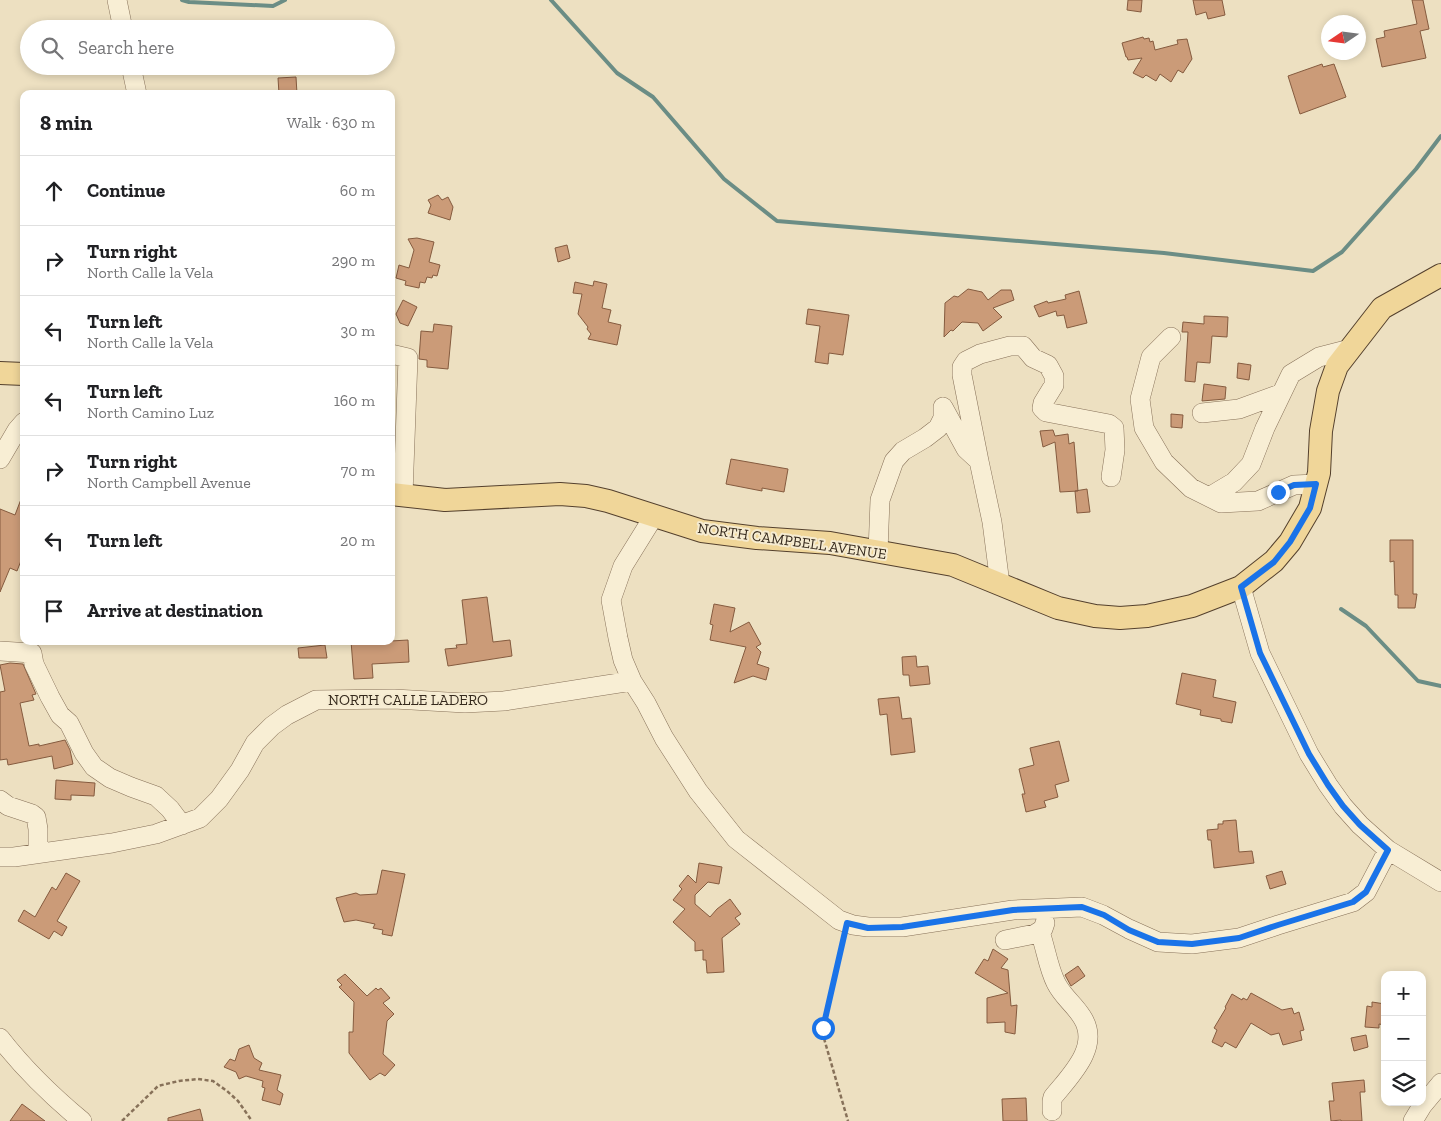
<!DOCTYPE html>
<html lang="en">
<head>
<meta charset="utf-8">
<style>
  :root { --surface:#fff; --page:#f2f2f2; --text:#202124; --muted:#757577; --line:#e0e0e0 }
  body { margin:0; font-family:"Zilla Slab",serif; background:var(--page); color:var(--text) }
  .controls { position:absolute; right:15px; bottom:15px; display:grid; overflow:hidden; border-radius:10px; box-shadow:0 2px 8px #0003 }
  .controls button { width:45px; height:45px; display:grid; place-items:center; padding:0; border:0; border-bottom:1px solid var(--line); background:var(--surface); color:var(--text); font:25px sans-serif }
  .compass { position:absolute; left:1321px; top:15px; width:45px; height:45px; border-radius:50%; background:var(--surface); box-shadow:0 2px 8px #0003; rotate:257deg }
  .stop { position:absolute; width:15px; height:15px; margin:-11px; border:4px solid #1a73e8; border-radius:50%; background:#fff }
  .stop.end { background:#1a73e8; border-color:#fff; box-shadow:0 1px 5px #0008 }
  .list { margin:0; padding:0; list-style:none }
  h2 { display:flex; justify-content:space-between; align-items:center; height:65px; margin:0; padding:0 20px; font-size:21px }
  h2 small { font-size:16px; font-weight:400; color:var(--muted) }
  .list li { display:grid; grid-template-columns:32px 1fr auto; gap:15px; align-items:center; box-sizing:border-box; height:70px; padding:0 20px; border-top:1px solid var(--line) }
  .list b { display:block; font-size:19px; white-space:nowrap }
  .list p { margin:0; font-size:16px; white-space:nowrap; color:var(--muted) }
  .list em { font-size:16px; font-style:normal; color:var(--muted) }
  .icon { flex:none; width:28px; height:28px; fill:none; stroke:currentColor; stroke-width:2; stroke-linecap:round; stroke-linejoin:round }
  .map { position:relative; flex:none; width:1441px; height:1121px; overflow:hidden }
  .search { position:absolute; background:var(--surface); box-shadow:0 2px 8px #0003; left:20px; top:20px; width:375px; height:55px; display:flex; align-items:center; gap:12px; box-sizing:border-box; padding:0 18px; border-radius:28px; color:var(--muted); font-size:19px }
  .panel { position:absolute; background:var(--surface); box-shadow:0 2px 8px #0003; left:20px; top:90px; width:375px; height:555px; border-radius:10px }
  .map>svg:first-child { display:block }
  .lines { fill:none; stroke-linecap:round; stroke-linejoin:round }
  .stream { stroke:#6b8d85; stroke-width:4 }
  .building { fill:#cb9b78; stroke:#855b3f }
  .minor-casing { stroke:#877159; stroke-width:20 }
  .major-casing { stroke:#54402d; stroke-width:24 }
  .path { stroke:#877159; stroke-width:2.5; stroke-dasharray:4 2.5; stroke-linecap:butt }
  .minor { stroke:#f8eed4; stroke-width:19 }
  .major { stroke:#f0d699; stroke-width:22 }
  .route { stroke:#1a73e8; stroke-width:6 }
  .labels { text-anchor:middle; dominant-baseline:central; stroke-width:4; stroke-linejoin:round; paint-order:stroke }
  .street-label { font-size:15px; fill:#362a1d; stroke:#f5ebd1 }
</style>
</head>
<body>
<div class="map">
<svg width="1441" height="1121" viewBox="0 0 1441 1121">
  <rect width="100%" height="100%" fill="#ede0c1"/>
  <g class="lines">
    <path class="stream" d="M182,0l7,2 84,4 12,-6
      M551,0l66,73 36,24 71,82 53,42 387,32 149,18 29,-19 74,-83 25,-33
      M1341,609l25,17 52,55 23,5"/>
  </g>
  <path class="building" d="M1128,0h14l-1,12 -14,-2z
    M1193,0h29l3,15 -17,4 -2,-7 -10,3z
    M1412,0h11l6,29 -9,2 6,27 -44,9 -6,-28 9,-2 -1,-6 33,-7z
    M1143,37l1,2 5,-1 1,4 3,-1 2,9 23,-6 -1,-4 10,-1 5,20 -9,14 -5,-3 -7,12 -11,-8 -4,7 -10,-6 -3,3 -10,-5 9,-15 -14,2 -1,-3h-1l-4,-14z
    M1322,64l1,3 11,-3 12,33 -46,17 -12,-38z
    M296,77l1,17h-18l-1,-16z
    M438,195l4,5 6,-3 5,10 -3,13 -22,-7 3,-8 -3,-5z
    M417,238l17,4 -5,20 11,3 -3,11 -4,-1 -1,3 -5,-1 -2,6 -5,-1 -1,6 -14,-3 1,-4 -10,-3 3,-13 10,3 5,-18 -6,-11z
    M567,245l3,13 -12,4 -3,-14z
    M594,281l13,3 -5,24 9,2 -3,12 13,3 -4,20 -29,-6 3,-5 -4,-5 1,-2 -10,-13 4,-20 -9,-1 2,-11 18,4z
    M968,289l14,3 6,8 13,-10h10l3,10 -21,8 9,9 -19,14 -5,-8 -16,-1 -9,9 -2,-1 -7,7 1,-34 9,-7 4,1z
    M1079,291l8,32 -20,5 -3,-13 -7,1 -1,-5 -17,6 -5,-11 13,-5 1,2 18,-4 -1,-4z
    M403,300l14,7 -9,19 -8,-3 -4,-9z
    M808,309l41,6 -6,40 -14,-2 -1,11 -13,-2 5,-36 -14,-2z
    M1204,316l24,1 -1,20 -15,-1 -2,27 -13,-1 -2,20 -10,-1 3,-49h-6l1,-10 21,2z
    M434,324l18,2 -4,43 -21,-2v-7l-8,-1 2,-28 12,1z
    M1238,363l13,2 -2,15 -12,-2z
    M1204,384l22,3 -1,12 -23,2z
    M1171,414l12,1 -1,13 -11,-1z
    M1053,430l2,6 13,-2 1,10 5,-2 4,49 -18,1 -5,-50 -12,5 -3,-16z
    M731,459l57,10 -4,23 -22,-4v3l-36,-7z
    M1087,489l3,23 -13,1 -2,-22z
    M23,494l1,59 -7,18 -7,-3 -10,24v-83l15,6z
    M1390,540h23v54h4l-2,14h-17v-13h-3l-1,-34 -4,1z
    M487,597l6,45 17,-2 2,16 -64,10 -3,-17 12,-1 -1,-3 11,-1 -5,-44z
    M714,604l21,4 -5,24 19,-10 12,22 -5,3 5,5 -4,12 12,4 -3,12 -13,-4 -19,7 12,-36 -36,-7 3,-15 -3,-1z
    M408,640l1,22 -37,2 1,14 -19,1 -3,-38h40z
    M325,645l2,13h-28l-1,-10z
    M916,656l1,11 11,-1 2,18 -20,2 -1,-11h-6l-1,-18z
    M10,663l13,1 13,30 -4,1 2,5 -14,3 9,43 10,-2v2l26,-6 5,10 3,14 -19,5 -2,-13 -44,9 -1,-6 -7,1v-68l5,-1 -5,-26z
    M1182,673l34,7 -3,17 23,5 -4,21 -11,-2v-2l-21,-4 1,-5 -25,-6z
    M899,697l3,22 9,-1 4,34 -24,3 -4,-41 -7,1 -2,-16z
    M1059,741l10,40 -14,4 3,12 -14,4 2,6 -20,5 -4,-18h3l-6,-25 15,-4 -4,-17z
    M56,780l39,3 -1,13 -23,-1v5l-16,-1z
    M1236,820l3,32 13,-1 2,12 -40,5 -3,-28h-3l-1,-10 11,-1v-5h5v-3z
    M699,863l23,4 -3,17 -11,-2 -13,13v9l15,13 7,-8 13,-10 11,15 -6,4 5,6 -18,14 2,34 -17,1 -1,-13h-3v-10l-8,1v-9l-22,-20 12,-13 -12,-9 9,-11 -3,-3 9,-11 8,8z
    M382,870l23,4 -13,62 -10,-2 1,-4 -10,-2 2,-4 -19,-4 -12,2 -8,-24 20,-5 4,2 17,-1z
    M1282,871l4,13 -16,5 -4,-13z
    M66,873l14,8 -23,40 10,6 -5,9 -8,-5 -5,8 -31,-18 6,-11 11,7 17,-30 4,3z
    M993,949l15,10 -7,9 7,2 3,36 6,-1 -2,29 -10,-2v-10l-18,1v-25l21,-5 -33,-20 9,-14 4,2z
    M1078,966l7,10 -14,10 -6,-11z
    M345,974l22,22 9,-8 2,2 3,-2 9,10 -7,5 11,11 -7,7 -4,33 12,11 -10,11 -5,-3 -10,7 -21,-27v-21h4l1,-30 -15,-15 3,-2 -5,-5z
    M1251,993l31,17 10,-2 2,6 5,-2 5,18 -4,1 2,9 -19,5 -4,-12 -8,2 -20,-12 -15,25 -11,-6 -3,5 -10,-5 5,-12 -3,-2 12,-20 -1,-1 7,-13 10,6 1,-2 4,2z
    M1372,1002l13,2v21l-6,-1v4l-14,-1 2,-21 5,1z
    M1366,1035l2,12 -14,4 -3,-13z
    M249,1045l5,13 8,5 -3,7 22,5 -4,15 6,4 -3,11 -18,-5 3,-12 -3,-1 1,-6 -17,-5 -7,3 -3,-7 -12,-5 6,-8 5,2 4,-12z
    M1364,1080l1,12h-5l2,29h-21v-1l-10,1 -2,-20h5l-2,-18z
    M1026,1098l1,23h-24l-1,-22z
    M22,1104l23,17h-35z
    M200,1109l3,12h-35v-3z"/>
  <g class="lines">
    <g class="minor-casing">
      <path id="minor" d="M117,0l6,29
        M131,66l6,28
        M1171,337l-20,20 -11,42 4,29 20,34 27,26 30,15 37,-2 36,-16 22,-1
        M391,354l17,4 -5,137
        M943,407l23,42 13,12 13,61 8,62
        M1202,413l37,-4 41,-15
        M0,459l17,-29 7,-8
        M979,461l-17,-86v-8l4,-6 14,-7 30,-8h13l10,12 15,7 6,11v9l-11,18 -1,5 4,4 63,12 5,4 1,22 -4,27
        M1209,497l25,-15 17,-18 14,-36 26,-54 28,-17 31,-8
        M654,516l-31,50 -12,34 7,38 5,22 9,21 14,22 18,35 34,53 38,48 103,81 14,5 15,2h34l111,-17 69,-3 21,8 26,14 29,13 34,2 47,-6 39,-13 75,-23 13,-10 22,-42
        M878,552l2,-52 14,-39 9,-10 22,-13 13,-10 5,-10v-11
        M1241,587l19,66 49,101 19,31 15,21 17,19 28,25 53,32
        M0,651l32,2 2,11 16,33 10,18 9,8 15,30 10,14 16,11 21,9 25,9 14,13 12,16
        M0,800l8,6 24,8 4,3 2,12v24
        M0,857h14l98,-14 44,-9 44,-16 19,-19 21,-29 15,-27 17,-17 15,-11 29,-15 78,-1 71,4 39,-2 128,-20
        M1040,932c6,17 8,35 16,51 7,14 18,21 26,34 19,29 -11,58 -29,80l-1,4v10
        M1005,940l30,-6 8,-5 2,-6
        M0,1038c24,31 52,58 82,83
        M1413,1121l9,-15 19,-23"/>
    </g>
    <g class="major-casing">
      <path id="major" d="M0,373l24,1
        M391,494l54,6 115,-6 26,2 22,5 94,30 55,7 73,5 123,22 105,43 37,8 25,2 27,-2 45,-10 49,-19 33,-26 16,-19 20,-34 9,-35 2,-42 7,-40 9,-25 45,-58 59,-33"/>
    </g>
    <path class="path" d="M844,937l-20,85 -1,13 25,86
      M122,1121l36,-35 21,-5 19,-2 15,2 14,10 11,10 14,20"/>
    <use href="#minor" class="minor"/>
    <use href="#major" class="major"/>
  </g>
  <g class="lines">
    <path class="route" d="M823,1028l24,-105 21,5 34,-1 111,-17 69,-3 22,8 25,15 29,12 34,2 47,-6 39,-13 75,-23 13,-10 22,-42 -28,-25 -17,-19 -15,-21 -19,-31 -49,-101 -19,-66 33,-25 16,-20 20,-34 6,-24 -22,1 -16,7"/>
  </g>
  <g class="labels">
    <g class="street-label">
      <text transform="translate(792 541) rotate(8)">NORTH CAMPBELL AVENUE</text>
      <text x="408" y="700">NORTH CALLE LADERO</text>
    </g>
  </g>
</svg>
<div class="controls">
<button>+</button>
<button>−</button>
<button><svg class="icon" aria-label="layers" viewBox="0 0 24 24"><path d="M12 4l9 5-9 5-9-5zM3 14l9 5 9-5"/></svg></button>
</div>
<svg class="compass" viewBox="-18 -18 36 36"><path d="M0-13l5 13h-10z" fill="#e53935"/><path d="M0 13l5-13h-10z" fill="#757577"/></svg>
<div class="stop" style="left:823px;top:1028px"></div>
<div class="stop end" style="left:1278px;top:492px"></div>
<div class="search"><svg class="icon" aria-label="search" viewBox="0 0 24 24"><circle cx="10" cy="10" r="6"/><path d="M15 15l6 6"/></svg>Search here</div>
<section class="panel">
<h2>8 min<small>Walk · 630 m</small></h2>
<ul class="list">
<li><svg class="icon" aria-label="ahead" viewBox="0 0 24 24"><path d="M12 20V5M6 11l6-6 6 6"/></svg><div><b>Continue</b></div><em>60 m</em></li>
<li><svg class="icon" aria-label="right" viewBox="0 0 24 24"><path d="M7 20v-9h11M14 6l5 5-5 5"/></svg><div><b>Turn right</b><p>North Calle la Vela</p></div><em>290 m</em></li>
<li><svg class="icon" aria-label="left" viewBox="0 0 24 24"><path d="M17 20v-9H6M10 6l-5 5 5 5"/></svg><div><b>Turn left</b><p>North Calle la Vela</p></div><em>30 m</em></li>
<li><svg class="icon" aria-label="left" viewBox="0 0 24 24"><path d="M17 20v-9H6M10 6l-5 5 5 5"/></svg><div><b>Turn left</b><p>North Camino Luz</p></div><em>160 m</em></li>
<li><svg class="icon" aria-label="right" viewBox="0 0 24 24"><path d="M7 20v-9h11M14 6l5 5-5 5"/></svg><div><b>Turn right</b><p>North Campbell Avenue</p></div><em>70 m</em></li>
<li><svg class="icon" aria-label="left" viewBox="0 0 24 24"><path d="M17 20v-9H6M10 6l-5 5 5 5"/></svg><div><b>Turn left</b></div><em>20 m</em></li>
<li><svg class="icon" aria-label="arrive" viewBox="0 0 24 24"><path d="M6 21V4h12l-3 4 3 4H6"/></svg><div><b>Arrive at destination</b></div></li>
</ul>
</section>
</div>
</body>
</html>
